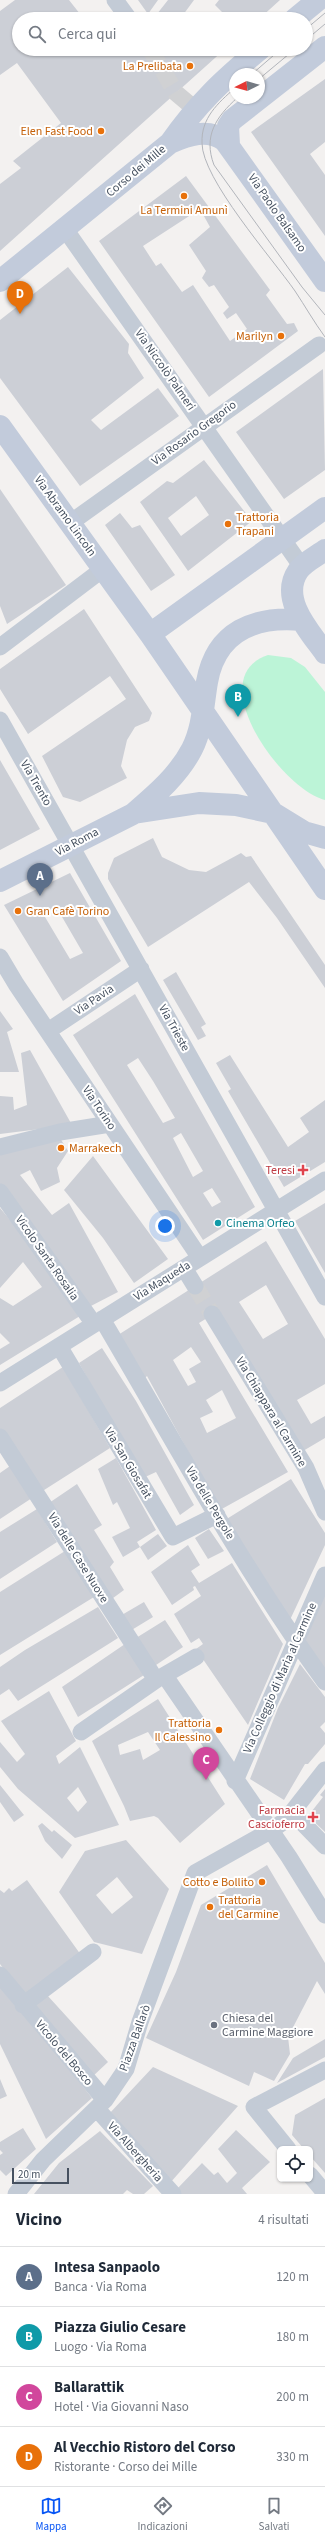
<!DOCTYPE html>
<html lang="it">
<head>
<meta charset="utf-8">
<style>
  :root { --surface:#fff; --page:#f2f2f3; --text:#1f2937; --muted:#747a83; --line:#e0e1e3; --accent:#0856f5 }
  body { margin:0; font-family:"Source Sans 3",sans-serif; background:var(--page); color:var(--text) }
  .controls { position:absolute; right:12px; bottom:12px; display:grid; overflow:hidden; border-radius:6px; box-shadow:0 1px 3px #0004 }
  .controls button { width:36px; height:36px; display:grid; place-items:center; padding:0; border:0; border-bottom:1px solid var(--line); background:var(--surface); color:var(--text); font:20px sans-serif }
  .compass { position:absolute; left:229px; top:68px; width:36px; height:36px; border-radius:50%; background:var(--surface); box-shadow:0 1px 3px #0004; rotate:265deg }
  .scale { position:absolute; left:12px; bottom:10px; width:57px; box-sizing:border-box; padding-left:4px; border:2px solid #465160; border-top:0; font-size:11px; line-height:14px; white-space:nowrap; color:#465160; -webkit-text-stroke:3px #fff; paint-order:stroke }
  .you { position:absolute; left:165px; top:1226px; width:14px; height:14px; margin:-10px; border:3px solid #fff; border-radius:50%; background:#1a73e8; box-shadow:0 0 0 6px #1a73e833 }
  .badge { display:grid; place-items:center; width:26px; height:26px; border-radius:50%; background:var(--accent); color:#fff; font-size:13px; font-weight:700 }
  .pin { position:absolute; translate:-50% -33px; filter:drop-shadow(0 1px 2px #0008) }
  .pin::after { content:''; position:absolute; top:21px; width:14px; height:12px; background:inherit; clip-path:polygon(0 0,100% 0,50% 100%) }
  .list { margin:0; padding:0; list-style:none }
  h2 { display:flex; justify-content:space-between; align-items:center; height:52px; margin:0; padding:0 16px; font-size:17px }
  h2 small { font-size:13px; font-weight:400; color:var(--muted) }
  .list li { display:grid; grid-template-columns:26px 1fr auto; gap:12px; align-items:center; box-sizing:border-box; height:60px; padding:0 16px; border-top:1px solid var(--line) }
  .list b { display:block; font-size:15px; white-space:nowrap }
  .list p { margin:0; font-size:13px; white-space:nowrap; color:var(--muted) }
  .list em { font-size:13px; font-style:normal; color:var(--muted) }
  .icon { flex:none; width:22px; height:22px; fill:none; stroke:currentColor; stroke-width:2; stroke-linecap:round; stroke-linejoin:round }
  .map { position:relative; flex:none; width:325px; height:2194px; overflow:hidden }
  .search { position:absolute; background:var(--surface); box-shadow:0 1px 3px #0004; left:12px; right:12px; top:12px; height:44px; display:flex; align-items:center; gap:10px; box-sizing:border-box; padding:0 14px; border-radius:22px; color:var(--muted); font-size:15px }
  .sheet { height:292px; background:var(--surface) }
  nav { display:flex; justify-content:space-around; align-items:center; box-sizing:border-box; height:56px; border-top:1px solid var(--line); background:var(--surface); font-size:11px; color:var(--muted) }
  nav a { display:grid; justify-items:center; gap:2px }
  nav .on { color:var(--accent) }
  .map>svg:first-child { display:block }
  .green { fill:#bcf4d7 }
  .building { fill:#cccfd6; fill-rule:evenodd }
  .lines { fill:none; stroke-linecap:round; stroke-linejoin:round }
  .street-tunnel { stroke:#d0d1d3; stroke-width:17; stroke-dasharray:17 8; stroke-linecap:butt }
  .street { stroke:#c3cbd6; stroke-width:17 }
  .secondary { stroke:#c2cbdb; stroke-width:22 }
  .tram { stroke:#b2b5bb; stroke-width:1 }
  .food-dot { fill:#e8710a; stroke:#fff; stroke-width:1.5 }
  .health-dot { fill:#e0444e; stroke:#fff; stroke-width:1.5 }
  .culture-dot { fill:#0f9aa8; stroke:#fff; stroke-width:1.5 }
  .worship-dot { fill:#6b7280; stroke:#fff; stroke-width:1.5 }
  .labels { text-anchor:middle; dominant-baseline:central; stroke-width:4; stroke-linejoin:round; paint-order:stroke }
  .food-label { font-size:12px; fill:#c56008; stroke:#fff; text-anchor:end }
  .street-label { font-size:12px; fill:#465160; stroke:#fff }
  .health-label { font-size:12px; fill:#be3a42; stroke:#fff; text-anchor:end }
  .culture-label { font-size:12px; fill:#0d838f; stroke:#fff; text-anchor:start }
  .worship-label { font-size:12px; fill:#5b616d; stroke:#fff; text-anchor:start }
</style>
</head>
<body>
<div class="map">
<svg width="325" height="2194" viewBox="0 0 325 2194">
  <rect width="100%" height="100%" fill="#f3f1f0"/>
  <path class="green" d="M268,655l23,3 14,9 20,25v108c-44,-11 -124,-123 -57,-145z"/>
  <path class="building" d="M15,0h54l15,19h-65v30h206l-225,202v-67l21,-16 -8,-7 48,-38 -44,-60 -17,12v-64z
    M138,0h20l-10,14z
    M168,0h26l-11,15 4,4h-34z
    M219,0h61l-21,19h-43l6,-7 -7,-7z
    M116,11l5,8h-27z
    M325,79v63l-15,12 15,21v61l-74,-104z
    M186,176l84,114 -4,5 21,29 7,-1 4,8 -89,66 -110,-156zM200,209l10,18 -21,18 17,26 -4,7 7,9 5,-2 15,22 -6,6 4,6 9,-6 11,16 -17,12 -37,-56 -11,7 -21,-29 -5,3 -13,-20z
    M68,267l61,77 -1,9 16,25 -53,42 10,10 57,-42 21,28 -99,70 -80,-108v-58z
    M323,369l2,101 -41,29 -48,-67z
    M204,460l48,61 -64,50 -48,-69 27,-21 6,2zM196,496l13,19 -28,21 -13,-18z
    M0,489l66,96 -59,39 -7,-18z
    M120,513l12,15 8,-3 35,50 -24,16 -46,-66z
    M84,609l68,104 -3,8 -14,6 -8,13 -6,26 6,12 -47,24 -17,-5 -21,-41 84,-57 -16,-23 -82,58 -28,-45v-20z
    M0,760l40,69 -40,21z
    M153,838l9,19 27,13 17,2 35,-19 5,4 5,-1 74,109v23l-48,-70 -28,-36 -101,65 -40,-68v-6l6,-15z
    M70,873l51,88 -58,40 -59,-96zM58,910l25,43 -13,6 -25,-42z
    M176,972l30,52 -5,3 5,9 -8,4 -35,-60z
    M135,994l120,213 -52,33 -130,-205zM138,1058l15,23 22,37 -12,5 -36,-58zM181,1133l22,38 -10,6 -20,-39zM212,1188l9,14 -9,5 -9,-14z
    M0,1011l13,18 -6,3 12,40h-19z
    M30,1050l42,75 -72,9v-38l13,1 1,13 13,-5 -6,-52z
    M230,1055l58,92 21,-15 -9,-14 25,-18v62l-41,25 -56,-96 3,-2 -15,-26z
    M60,1138l8,13 -11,17 3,14 -19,9 -11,-21 -10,5 32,40 17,-12 49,89 -31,16 -87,-123v-30z
    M93,1156l75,103 -34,24 -31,-45 -39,-48z
    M325,1203v70l-30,-52z
    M0,1208l37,44 43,64 -80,49v-16l10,-6 -10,-10v-35l13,8 29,-19 -19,-25 -23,26z
    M266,1241l59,98v45l-28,16 14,24 14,-8v22l-22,13 -86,-139 -18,11 89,149 -68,38 -73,-134 -3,3 -26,-44zM266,1285l22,39 -25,15 -24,-37zM191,1347l10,15 -12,7 7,13 -8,4 -15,-26zM222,1390l14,28 -29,15 -7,-15 13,-6 -7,-12z
    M102,1348l34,53 58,104 -14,10 -24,-43 -13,6 -64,-115z
    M63,1367l47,81 -69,44 -41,-63v-21z
    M116,1458l40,72 -19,12 3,5 18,-13 9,12 -19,14 -8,-13 -17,10 -11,-20 18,-9 -13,-26 -4,3 -15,-36z
    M10,1466l22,32 -32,21v-46z
    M291,1479l34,54v12l-36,77 -64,-102z
    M77,1484l25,41 -8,5 20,32 -4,5 14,23 -15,11 -60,-98z
    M37,1509l20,33 -57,37v-47z
    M209,1529l15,22 -16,8 -13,-21z
    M188,1545l12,20 -9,6 8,12 33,-20 51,81 -35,81 -52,-76 7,-5 -4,-6 -8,5 -17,-29 27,-18 -6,-10 -2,1 1,3 -22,15 -21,-33z
    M65,1551l29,46 -94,58v-63z
    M325,1592v79l-22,-31z
    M144,1602l9,15 -23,14 -10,-15z
    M98,1607l20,31 -100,63 -9,-12 -9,6v-28l25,-17z
    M165,1620l18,27 -30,20 -17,-29z
    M125,1644l19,31 -66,42 -16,-30z
    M300,1664l25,33v25l-5,5 5,6v11l-17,20h-3l-21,36 -34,-21 28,-71z
    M49,1691l27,50 -20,15 3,8 21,-17 39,78 -44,13 -57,-49 -18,-22v-25l17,20 8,-8 -24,-33zM78,1787l9,15 -9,10 -11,-14z
    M158,1699l67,105 -45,39 -22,-25 -4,-2 -24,5 -6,-15 -32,-65zM148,1732l12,18 -17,10 -3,-11 -20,6 -2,-10z
    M0,1785l24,30 -10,7 -14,-20z
    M325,1789v43l-17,-16 15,-19 -3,-2z
    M42,1823l10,9 2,-2 18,15 -10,14 -17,-18 -7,-15z
    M126,1840l43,49 -27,65 -48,-12 -35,-50 26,-41zM117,1877l16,20 -21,17 -16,-19z
    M267,1865l58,98v31l-8,-13 -29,56 2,17 -16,27 -20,-9 -5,14 -103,-48 30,-66 25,-67z
    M27,1880l54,75 -56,42 -25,-33v-74l4,3 5,-5 3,3z
    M0,1983l92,115 -46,41 -46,-95z
    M47,1995l61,67 -17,16 -59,-72z
    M325,2039v18l-48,26 16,-25z
    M153,2067l85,39 -68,77 -61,-69z
    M0,2079l7,17 -7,3z
    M325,2098v75l-15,-17v-7h-6l-12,-14 3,-20z
    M23,2128l13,21 -30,27 -6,-6v-15l3,-2 -3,-3v-8z
    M236,2130l34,32 -28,26 5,6h-67l-4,-4 26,-27 12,12 4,-3 9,11 10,-10 -19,-24z
    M100,2131l53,55 -9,8h-11l-6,-4 -4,4h-89l25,-31z"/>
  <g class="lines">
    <path class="street-tunnel" d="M150,49l26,44 19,16
      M195,1286l17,28"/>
    <path class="street" d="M115,0l14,19
      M65,229l237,338
      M70,523l249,-178
      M0,647l103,-78
      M0,720l325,577
      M0,957l16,27 184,274
      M48,1031l93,-62
      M0,1147l60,-15 50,-8
      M0,1192l94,132
      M184,1268l11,18
      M212,1314l94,154 19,44
      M102,1319c72,122 140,249 223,363
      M59,1346l114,191 44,-22
      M0,1383l325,-203
      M0,1437l156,243
      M165,1676l124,181 36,58
      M81,1732l75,-52 40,-23
      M235,1781l90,-206
      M292,1812l33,34
      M0,1975l105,125
      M23,2005l70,-53
      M97,2109l76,85
      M288,2149l-34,-42 71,-37
      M310,2175l15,18
      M16,2194l27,-34 62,-60 21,-31 14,-47 55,-149 75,-42 16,-11 39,-50"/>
    <path class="secondary" d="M295,19l23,-19
      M170,143c18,-8 38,-15 55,-2l100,140
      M229,145l-1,-19 4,-6 93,-73
      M0,281l170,-138c28,-40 53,-63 90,-94
      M0,426l150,208 175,255
      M325,550c-8,6 -21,12 -27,21 -19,28 12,61 27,82
      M150,634l175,-126
      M134,813l65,-10 37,2 37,8 31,19 21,6
      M0,881l133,-67c22,-19 45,-38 59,-65 11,-22 11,-44 15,-67 9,-51 48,-66 94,-62"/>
    <path class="tram" d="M306,29l19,-16
      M306,40l19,-16
      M252,74l29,-25
      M259,79l36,-30
      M235,88c-17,15 -34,30 -33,55 0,36 70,115 93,148 10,15 19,31 30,46
      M237,98c-21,19 -34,38 -23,67l88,122 23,28"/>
  </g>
  <g class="food-dot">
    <circle cx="190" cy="66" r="4"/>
    <circle cx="101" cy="131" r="4"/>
    <circle cx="184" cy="196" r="4"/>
    <circle cx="281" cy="336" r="4"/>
    <circle cx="228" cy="524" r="4"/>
    <circle cx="18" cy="911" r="4"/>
    <circle cx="61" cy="1148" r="4"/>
    <circle cx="219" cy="1730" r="4"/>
    <circle cx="262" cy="1882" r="4"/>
    <circle cx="210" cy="1907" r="4"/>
  </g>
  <g class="health-dot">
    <path d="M301 1164h4v4h4v4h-4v4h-4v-4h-4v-4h4z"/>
    <path d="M311 1811h4v4h4v4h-4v4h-4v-4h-4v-4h4z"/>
  </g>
  <circle class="culture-dot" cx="218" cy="1223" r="4"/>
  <circle class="worship-dot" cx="214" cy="2025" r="4"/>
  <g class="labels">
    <g class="food-label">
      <text x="182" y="66">La Prelibata</text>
      <text x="93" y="131">Elen Fast Food</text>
      <text x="184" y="210" text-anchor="middle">La Termini Amunì</text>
      <text x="273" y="336">Marilyn</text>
      <text x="236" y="517" text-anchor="start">Trattoria<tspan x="236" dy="14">Trapani</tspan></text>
      <text x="26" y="911" text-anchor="start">Gran Cafè Torino</text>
      <text x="69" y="1148" text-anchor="start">Marrakech</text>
      <text x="211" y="1723">Trattoria<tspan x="211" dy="14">Il Calessino</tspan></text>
      <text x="254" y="1882">Cotto e Bollito</text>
      <text x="218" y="1900" text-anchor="start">Trattoria<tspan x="218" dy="14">del Carmine</tspan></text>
    </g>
    <g class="street-label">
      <text transform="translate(136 171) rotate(-40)">Corso dei Mille</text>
      <text transform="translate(277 213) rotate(55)">Via Paolo Balsamo</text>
      <text transform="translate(165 370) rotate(55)">Via Niccolò Palmeri</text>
      <text transform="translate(194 433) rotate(-36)">Via Rosario Gregorio</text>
      <text transform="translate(65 516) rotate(54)">Via Abramo Lincoln</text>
      <text transform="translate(36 783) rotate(60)">Via Trento</text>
      <text transform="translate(77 842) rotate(-28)">Via Roma</text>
      <text transform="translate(94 1000) rotate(-34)">Via Pavia</text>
      <text transform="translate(174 1028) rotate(61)">Via Trieste</text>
      <text transform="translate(99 1108) rotate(56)">Via Torino</text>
      <text transform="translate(47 1258) rotate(55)">Vicolo Santa Rosalia</text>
      <text transform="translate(162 1281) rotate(-32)">Via Maqueda</text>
      <text transform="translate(271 1412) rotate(59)">Via Chiappara al Carmine</text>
      <text transform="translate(128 1463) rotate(59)">Via San Giosafat</text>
      <text transform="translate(210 1503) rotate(59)">Via delle Pergole</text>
      <text transform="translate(78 1558) rotate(58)">Via delle Case Nuove</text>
      <text transform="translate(280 1678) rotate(-66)">Via Colleggio di Maria al Carmine</text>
      <text transform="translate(135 2038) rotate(-70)">Piazza Ballarò</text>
      <text transform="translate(64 2053) rotate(50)">Vicolo del Bosco</text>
      <text transform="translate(135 2152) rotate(48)">Via Albergheria</text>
    </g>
    <g class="health-label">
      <text x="295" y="1170">Teresi</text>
      <text x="305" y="1810">Farmacia<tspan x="305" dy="14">Cascioferro</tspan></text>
    </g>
    <g class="culture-label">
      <text x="226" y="1223">Cinema Orfeo</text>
    </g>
    <g class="worship-label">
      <text x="222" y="2018">Chiesa del<tspan x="222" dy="14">Carmine Maggiore</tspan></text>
    </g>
  </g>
</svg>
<div class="controls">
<button><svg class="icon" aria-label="locate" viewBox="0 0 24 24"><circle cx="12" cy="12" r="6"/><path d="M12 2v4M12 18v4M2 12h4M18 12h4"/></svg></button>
</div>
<svg class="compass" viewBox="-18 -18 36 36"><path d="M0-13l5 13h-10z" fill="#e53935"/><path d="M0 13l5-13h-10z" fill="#747a83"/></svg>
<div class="scale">20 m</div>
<div class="you"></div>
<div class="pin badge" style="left:40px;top:896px;background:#5c6f8a">A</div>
<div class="pin badge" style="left:238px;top:717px;background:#0f9aa8">B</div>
<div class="pin badge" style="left:206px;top:1780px;background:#d1479c">C</div>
<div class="pin badge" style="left:20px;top:314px;background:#e8710a">D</div>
<div class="search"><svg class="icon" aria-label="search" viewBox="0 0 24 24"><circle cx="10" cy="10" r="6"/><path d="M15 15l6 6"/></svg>Cerca qui</div>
</div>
<section class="sheet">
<h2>Vicino<small>4 risultati</small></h2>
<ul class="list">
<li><span class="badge" style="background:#5c6f8a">A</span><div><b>Intesa Sanpaolo</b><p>Banca · Via Roma</p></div><em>120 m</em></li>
<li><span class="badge" style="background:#0f9aa8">B</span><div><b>Piazza Giulio Cesare</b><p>Luogo · Via Roma</p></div><em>180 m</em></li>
<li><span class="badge" style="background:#d1479c">C</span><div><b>Ballarattik</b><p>Hotel · Via Giovanni Naso</p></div><em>200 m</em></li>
<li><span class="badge" style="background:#e8710a">D</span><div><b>Al Vecchio Ristoro del Corso</b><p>Ristorante · Corso dei Mille</p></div><em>330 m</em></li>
</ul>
</section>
<nav>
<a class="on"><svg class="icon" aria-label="map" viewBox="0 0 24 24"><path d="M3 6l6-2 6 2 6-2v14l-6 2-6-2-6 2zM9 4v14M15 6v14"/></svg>Mappa</a>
<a><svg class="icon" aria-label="directions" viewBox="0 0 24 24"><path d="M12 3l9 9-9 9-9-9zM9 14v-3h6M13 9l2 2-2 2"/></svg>Indicazioni</a>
<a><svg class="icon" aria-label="saved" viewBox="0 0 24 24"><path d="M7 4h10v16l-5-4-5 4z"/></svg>Salvati</a>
</nav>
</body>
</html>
